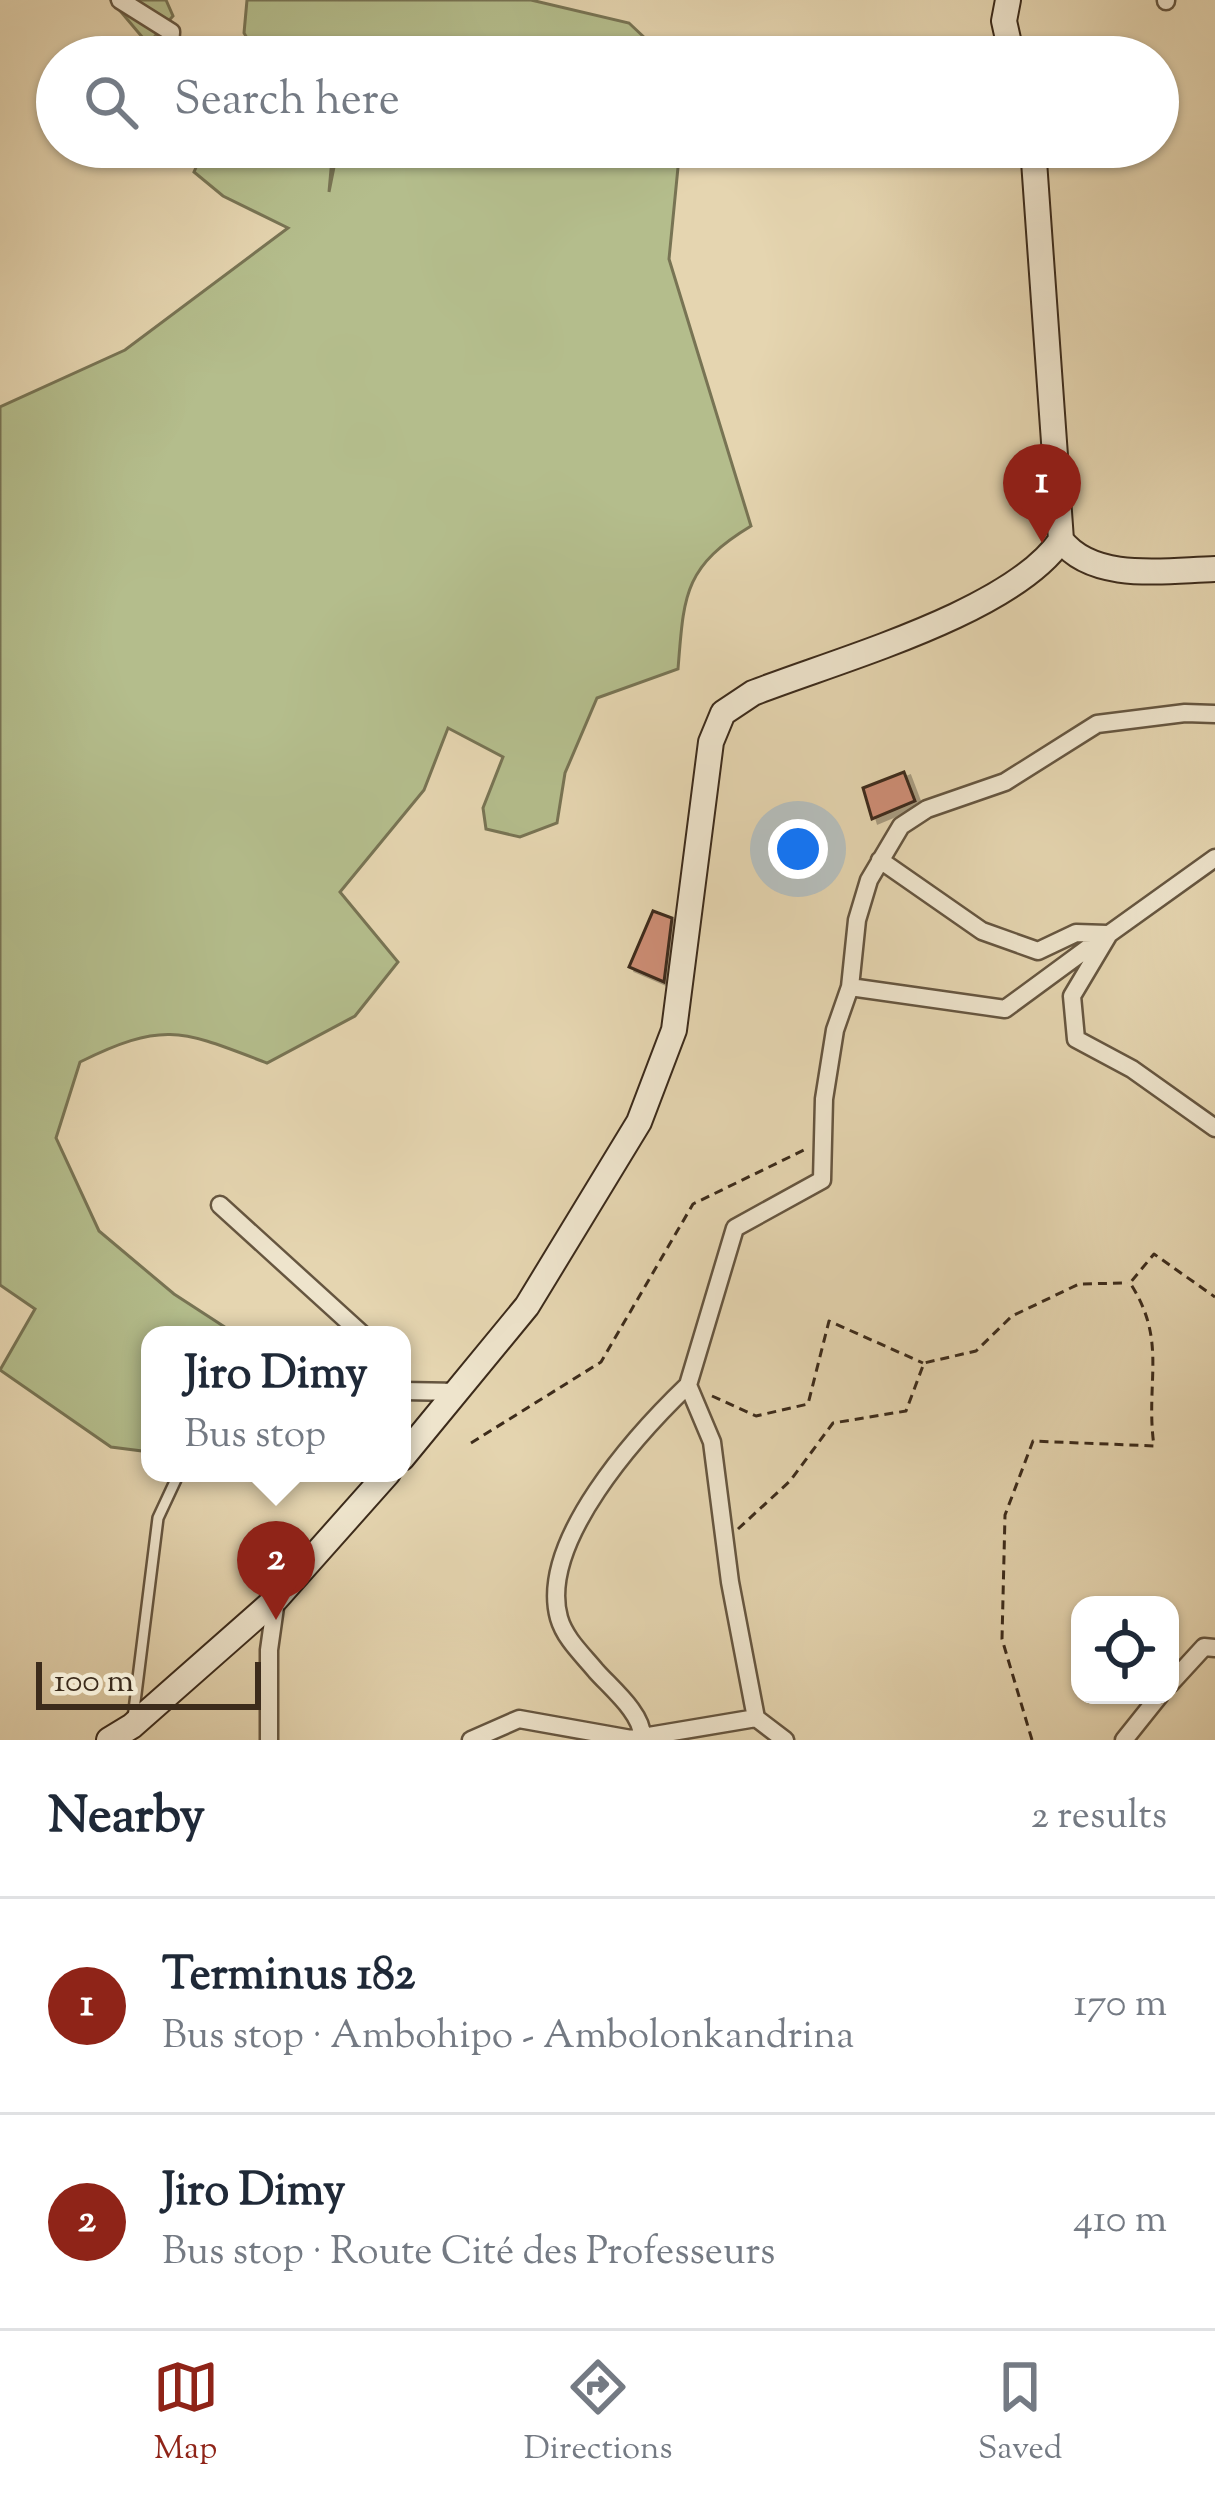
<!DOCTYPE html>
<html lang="en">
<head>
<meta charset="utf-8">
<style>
  :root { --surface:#fff; --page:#f6f6f7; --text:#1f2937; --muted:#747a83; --line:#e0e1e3; --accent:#8f2418 }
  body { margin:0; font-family:"Sorts Mill Goudy",serif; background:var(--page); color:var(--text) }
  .controls { position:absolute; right:36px; bottom:36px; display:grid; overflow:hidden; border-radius:24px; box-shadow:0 3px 9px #0004 }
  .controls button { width:108px; height:108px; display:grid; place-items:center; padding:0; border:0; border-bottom:3px solid var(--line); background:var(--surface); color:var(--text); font:60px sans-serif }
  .scale { position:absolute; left:36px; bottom:30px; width:225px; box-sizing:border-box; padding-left:12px; border:6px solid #3c2b1b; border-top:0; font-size:33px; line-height:42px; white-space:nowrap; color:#3c2b1b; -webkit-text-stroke:9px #eee4cc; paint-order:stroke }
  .you { position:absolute; left:798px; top:849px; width:42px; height:42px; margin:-30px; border:9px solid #fff; border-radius:50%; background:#1a73e8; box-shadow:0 0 0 18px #1a73e833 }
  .badge { display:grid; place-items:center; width:78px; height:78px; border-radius:50%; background:var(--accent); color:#fff; font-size:39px; font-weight:700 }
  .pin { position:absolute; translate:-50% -99px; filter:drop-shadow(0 3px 6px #0008) }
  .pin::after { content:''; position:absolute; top:63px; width:42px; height:36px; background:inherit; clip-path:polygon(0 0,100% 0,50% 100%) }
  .popup { position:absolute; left:141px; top:1326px; width:270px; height:156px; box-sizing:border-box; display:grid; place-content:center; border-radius:24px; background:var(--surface); filter:drop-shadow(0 3px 9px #0005); font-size:39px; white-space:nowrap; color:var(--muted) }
  .popup b { font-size:45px; color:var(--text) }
  .popup::after { content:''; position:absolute; left:50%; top:100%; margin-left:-24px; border:24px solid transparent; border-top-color:var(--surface) }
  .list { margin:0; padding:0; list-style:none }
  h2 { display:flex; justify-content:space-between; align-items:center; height:156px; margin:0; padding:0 48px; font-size:51px }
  h2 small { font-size:39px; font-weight:400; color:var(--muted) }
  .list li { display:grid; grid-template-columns:78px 1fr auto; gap:36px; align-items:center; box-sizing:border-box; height:216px; padding:0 48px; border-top:3px solid var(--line) }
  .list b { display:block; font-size:45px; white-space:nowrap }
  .list p { margin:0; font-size:39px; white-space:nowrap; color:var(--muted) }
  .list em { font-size:39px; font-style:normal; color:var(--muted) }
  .icon { flex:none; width:66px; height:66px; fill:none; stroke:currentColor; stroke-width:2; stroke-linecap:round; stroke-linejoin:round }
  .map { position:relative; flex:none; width:1215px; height:1740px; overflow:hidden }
  .search { position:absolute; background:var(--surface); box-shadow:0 3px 9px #0004; left:36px; right:36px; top:36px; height:132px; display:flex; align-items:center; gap:30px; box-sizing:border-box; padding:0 42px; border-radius:66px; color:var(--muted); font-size:45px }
  .sheet { height:588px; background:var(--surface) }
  nav { display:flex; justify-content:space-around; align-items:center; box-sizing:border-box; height:168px; border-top:3px solid var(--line); background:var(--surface); font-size:33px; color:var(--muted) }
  nav a { display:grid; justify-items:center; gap:6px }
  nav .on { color:var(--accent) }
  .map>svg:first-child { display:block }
  .green { fill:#b4bd8c; stroke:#787454; stroke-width:3 }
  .building { fill:#ce8e76; stroke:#3c2b1b; stroke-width:3; filter:url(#shadow) }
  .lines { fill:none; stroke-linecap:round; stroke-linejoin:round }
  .lane-casing { stroke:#665640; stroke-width:14 }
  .street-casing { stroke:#665640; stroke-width:21 }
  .secondary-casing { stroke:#3c2b1b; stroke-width:28 }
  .path { stroke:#3c2b1b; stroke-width:3; stroke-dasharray:9 6; stroke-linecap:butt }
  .lane { stroke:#eee4cc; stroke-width:9 }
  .street { stroke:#eee4cc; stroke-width:16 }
  .secondary { stroke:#eee4cc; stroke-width:24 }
</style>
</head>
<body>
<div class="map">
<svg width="1215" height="1740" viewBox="0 0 1215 1740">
  <defs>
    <filter id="shadow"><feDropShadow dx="6" dy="4" stdDeviation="0" flood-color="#0004"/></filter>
  </defs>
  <rect width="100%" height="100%" fill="#e5d5b0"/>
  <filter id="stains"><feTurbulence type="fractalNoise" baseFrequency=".00167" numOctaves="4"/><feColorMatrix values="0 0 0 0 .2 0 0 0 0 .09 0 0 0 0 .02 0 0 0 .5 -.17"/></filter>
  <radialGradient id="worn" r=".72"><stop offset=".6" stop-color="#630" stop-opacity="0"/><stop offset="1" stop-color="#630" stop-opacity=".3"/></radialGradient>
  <path class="green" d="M111,0h55l7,16 -25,28z
    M247,0h284l98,23 36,34h-314l-7,-12 -2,12h-84l-14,-24z
    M205,147h57l28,11v-11h43l-4,45 9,-45h342l-11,112 82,267c-68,41 -67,70 -73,143l-81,29 -32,75 -8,50 -37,14 -34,-8 -3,-21 20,-51 -55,-29 -24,62 -84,102 58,70 -43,54 -88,47c-84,-32 -102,-43 -187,-1l-24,76 43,93 75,63 63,41h-87v117l-39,-5 -111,-77 35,-61 -35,-24v-878l125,-57 163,-122 -65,-32 -29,-24z"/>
  <path class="building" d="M904,772l11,29 -43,18 -9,-31z
    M653,911l19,7 -8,64 -35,-15z"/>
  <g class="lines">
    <g class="lane-casing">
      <path id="lane" d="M133,1718l25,-200 21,-45"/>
    </g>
    <g class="street-casing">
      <path id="street" d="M120,0l51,32 -2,25
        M1166,1v-1
        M1215,858l-106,76 -37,62 4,43 56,30 83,59
        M880,860l102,71 56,20 38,-18 31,1
        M850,987l155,22 98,-72
        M220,1205l143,130
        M402,1391l58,1
        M1170,1684l34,-37 11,1
        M642,1737c1,-23 -31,-49 -46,-66 -13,-16 -31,-32 -37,-53 -21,-76 79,-185 129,-233
        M269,1740v-90l7,-50
        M471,1740l48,-21 112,20 125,-21
        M785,1740l-29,-22 -26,-136 -18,-140 -24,-57 47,-157 87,-48 2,-81 11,-69 15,-43 7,-67 12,-40 32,-54 26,-17 78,-27 92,-58 88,-11 30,1
        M1124,1740l36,-45"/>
    </g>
    <g class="secondary-casing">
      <path id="secondary" d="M1008,0l-4,21 8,36
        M1061,540c33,43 107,30 154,29
        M402,1458l125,-152 112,-184 35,-92 37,-288 12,-29 30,-20c84,-33 258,-80 308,-153l-28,-393
        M109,1740l23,-14 144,-127 112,-126"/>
    </g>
    <path class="path" d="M712,1396l44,20 52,-12 21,-83 94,42
      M471,1443l130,-81 92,-158 113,-55
      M738,1529l52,-48 43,-58 73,-12 18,-48 52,-12 36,-35 67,-32 49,-1
      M1032,1740l-30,-101 3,-124 28,-74 121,5c-9,-64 14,-105 -24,-163l24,-29 61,43"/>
    <use href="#lane" class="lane"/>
    <use href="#street" class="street"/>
    <use href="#secondary" class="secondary"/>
  </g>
  <rect width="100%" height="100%" filter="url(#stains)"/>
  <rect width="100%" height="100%" fill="url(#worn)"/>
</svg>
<div class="controls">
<button><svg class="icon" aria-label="locate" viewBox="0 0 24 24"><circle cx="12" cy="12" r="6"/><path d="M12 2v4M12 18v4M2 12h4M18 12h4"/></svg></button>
</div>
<div class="scale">100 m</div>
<div class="you"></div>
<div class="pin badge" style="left:1042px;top:543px">1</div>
<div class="pin badge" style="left:276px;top:1620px">2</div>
<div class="popup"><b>Jiro Dimy</b>Bus stop</div>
<div class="search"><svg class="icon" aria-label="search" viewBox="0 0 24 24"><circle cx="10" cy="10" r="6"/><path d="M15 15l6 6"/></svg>Search here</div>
</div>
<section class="sheet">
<h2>Nearby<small>2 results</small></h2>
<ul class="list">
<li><span class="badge">1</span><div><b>Terminus 182</b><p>Bus stop · Ambohipo - Ambolonkandrina</p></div><em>170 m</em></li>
<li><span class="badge">2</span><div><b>Jiro Dimy</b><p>Bus stop · Route Cité des Professeurs</p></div><em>410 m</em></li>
</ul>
</section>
<nav>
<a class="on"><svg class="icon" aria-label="map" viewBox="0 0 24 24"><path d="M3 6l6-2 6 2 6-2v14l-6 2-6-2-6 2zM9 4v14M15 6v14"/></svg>Map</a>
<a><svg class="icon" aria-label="directions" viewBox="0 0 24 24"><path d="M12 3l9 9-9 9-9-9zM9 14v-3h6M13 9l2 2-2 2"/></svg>Directions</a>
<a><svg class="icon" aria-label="saved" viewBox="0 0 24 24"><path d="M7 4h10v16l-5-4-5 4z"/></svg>Saved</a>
</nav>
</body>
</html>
